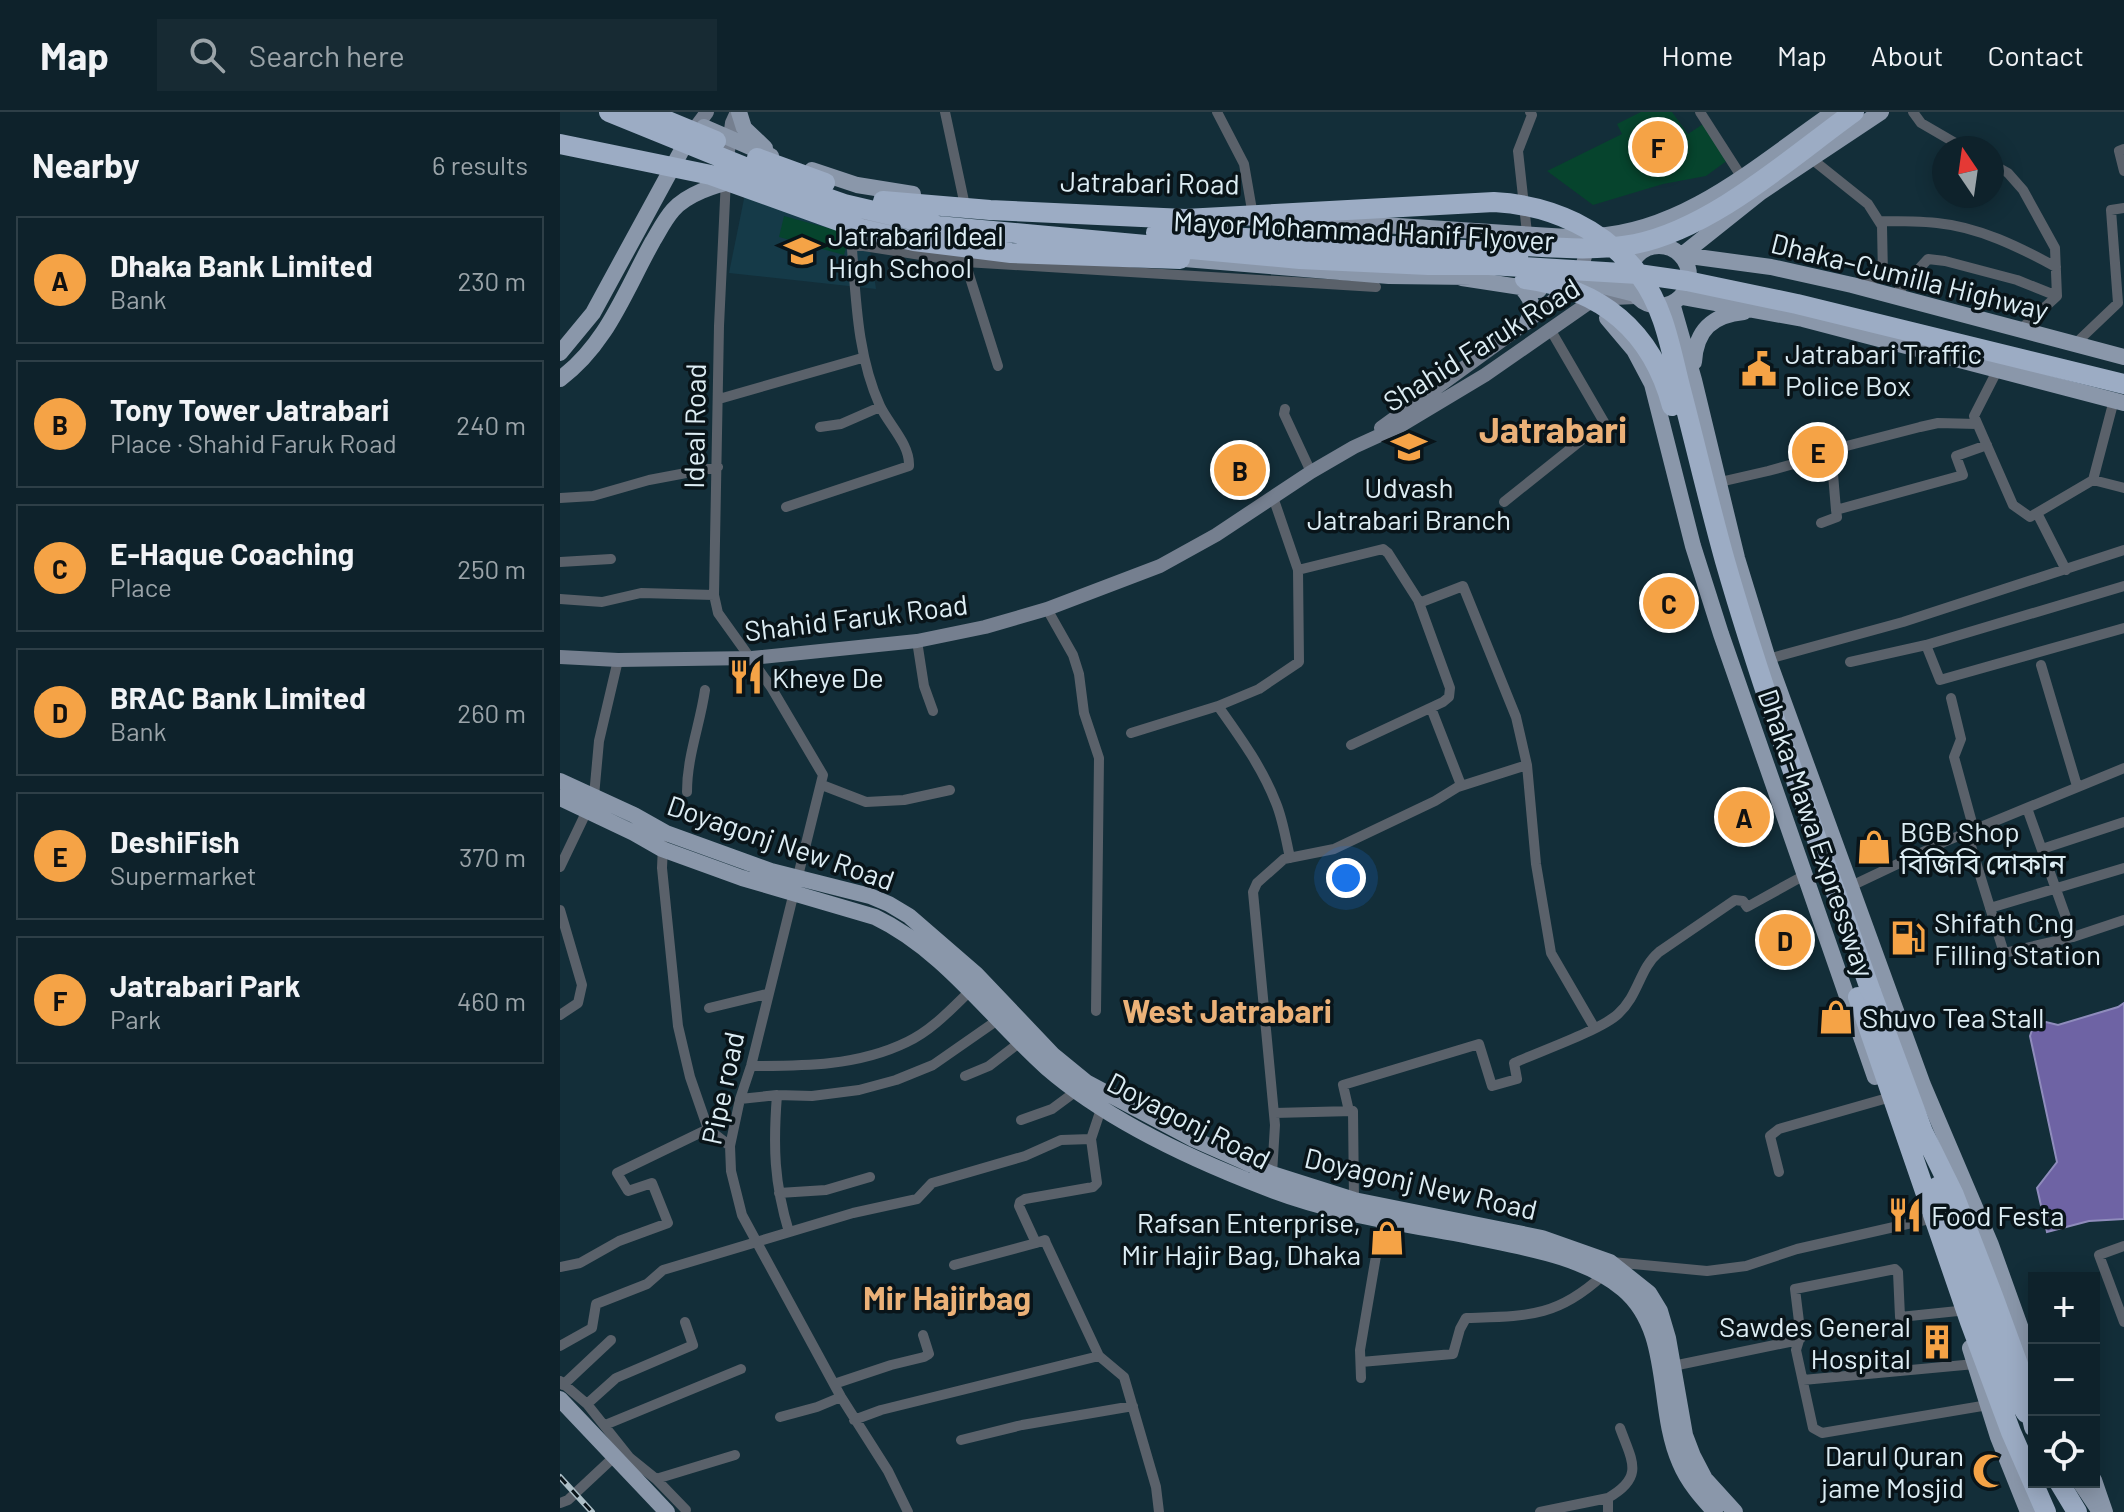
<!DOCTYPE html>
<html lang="en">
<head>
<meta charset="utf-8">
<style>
  :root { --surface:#0e222b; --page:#172a33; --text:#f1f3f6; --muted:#9ba4a9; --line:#2e3f47; --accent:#f5a346 }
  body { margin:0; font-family:Barlow,"Noto Sans Bengali",sans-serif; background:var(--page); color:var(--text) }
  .controls { position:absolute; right:24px; bottom:24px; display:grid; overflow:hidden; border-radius:0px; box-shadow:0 4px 20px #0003 }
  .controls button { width:72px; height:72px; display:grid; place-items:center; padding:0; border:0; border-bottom:2px solid var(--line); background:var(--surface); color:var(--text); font:40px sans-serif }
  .compass { position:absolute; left:1372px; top:24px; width:72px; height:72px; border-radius:50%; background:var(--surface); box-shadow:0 4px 20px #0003; rotate:347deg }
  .you { position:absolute; left:786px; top:766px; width:28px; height:28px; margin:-20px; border:6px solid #fff; border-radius:50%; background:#1a73e8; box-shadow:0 0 0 12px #1a73e833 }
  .badge { display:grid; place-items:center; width:52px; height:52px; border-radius:50%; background:var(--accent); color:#111; font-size:26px; font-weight:700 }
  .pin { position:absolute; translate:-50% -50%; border:4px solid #fff; box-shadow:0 2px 8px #0006 }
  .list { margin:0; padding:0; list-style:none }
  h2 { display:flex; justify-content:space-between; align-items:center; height:104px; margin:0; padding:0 32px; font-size:34px }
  h2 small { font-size:26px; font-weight:400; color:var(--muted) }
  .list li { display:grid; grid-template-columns:52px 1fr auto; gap:24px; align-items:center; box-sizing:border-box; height:128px; margin:0 16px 16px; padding:0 16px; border:2px solid var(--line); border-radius:0px }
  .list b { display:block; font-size:30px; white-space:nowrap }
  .list p { margin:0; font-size:26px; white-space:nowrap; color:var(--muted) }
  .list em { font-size:26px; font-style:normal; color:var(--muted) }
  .icon { flex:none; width:44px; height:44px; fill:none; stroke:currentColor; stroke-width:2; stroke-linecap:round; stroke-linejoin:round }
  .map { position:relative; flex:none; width:1564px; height:1400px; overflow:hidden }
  header { display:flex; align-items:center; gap:48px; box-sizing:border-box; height:112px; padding:0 40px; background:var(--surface); border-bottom:2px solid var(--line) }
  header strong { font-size:38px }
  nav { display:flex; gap:44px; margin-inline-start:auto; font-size:28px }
  .search { width:560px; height:72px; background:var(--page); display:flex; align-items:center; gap:20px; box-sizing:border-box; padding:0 28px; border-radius:0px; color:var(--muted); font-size:30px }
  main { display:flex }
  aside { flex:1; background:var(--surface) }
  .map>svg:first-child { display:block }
  .built { fill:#153a48 }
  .green { fill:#06442d }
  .water { fill:#6e63a4; stroke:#8f8cbc; stroke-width:2 }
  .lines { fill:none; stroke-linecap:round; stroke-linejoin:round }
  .street { stroke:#5a616a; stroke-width:10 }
  .secondary { stroke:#757f8f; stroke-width:14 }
  .primary { stroke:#8a97aa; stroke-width:16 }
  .highway { stroke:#9cacc4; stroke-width:20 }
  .rail-casing { stroke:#acbec6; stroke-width:6 }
  .rail { stroke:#091419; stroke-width:3; stroke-dasharray:9; stroke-linecap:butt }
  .highway-bridge { stroke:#9cacc4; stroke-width:20 }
  .labels { text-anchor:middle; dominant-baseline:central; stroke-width:7; stroke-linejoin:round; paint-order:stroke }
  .street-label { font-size:28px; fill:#ddedf4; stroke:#091419 }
  .poi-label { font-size:28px; fill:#ddedf4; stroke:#091419; text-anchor:start }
  .quarter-label { font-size:32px; font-weight:bold; fill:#ebb178; stroke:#091419 }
  .district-label { font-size:36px; font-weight:bold; fill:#ebb178; stroke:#091419 }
</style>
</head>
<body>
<header>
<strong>Map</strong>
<div class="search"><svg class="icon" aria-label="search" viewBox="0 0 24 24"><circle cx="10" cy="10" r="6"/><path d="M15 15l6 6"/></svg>Search here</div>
<nav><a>Home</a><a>Map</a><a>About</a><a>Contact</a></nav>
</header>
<main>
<aside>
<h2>Nearby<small>6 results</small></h2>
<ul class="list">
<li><span class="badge">A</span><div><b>Dhaka Bank Limited</b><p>Bank</p></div><em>230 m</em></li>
<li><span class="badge">B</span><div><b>Tony Tower Jatrabari</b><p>Place · Shahid Faruk Road</p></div><em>240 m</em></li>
<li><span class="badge">C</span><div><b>E-Haque Coaching</b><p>Place</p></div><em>250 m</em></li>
<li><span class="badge">D</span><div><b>BRAC Bank Limited</b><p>Bank</p></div><em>260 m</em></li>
<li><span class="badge">E</span><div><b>DeshiFish</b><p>Supermarket</p></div><em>370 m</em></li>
<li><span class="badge">F</span><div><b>Jatrabari Park</b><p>Park</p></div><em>460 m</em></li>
</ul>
</aside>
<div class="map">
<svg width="1564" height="1400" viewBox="0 0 1564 1400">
  <rect width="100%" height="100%" fill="#132e39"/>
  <path class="built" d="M185,82l122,36 9,59 -147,-16z"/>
  <path class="green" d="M1081,0h31l16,22 15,-10 25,36 -22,16 -43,8 -70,21 -46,-34 75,-37 -5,-10z
    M224,104l66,18 -6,21 -65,-18z"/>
  <path class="water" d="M1564,891v216l-35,2 -42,11 -10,-44 20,-26 -27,-126 3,-9 13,-5 12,3 60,-18z"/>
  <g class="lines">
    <path class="street" d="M385,0l19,89
      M657,0l27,52 8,46
      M1140,0l41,64
      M1353,0l8,11 43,25
      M1564,37l-5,2 5,20
      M1253,48l55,44 14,22 1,50 -26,8
      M1432,52l16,9 15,17 32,58 2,48 -36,33
      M166,67l-7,147 -5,269 4,18 53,74 52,88 -72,291 -11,33 -10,47 1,25 11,44 99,182 47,74 20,41
      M1319,109c19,0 39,0 58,2 42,4 82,24 119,44
      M967,121l-9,-82 14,-36 -2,-3
      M291,132l114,18 411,25
      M405,150l33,104
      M1334,184l34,-37 17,2 72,19 40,16
      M1516,231l42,-40 -7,-93 13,-2
      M1438,257l-24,47 39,89 17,12 63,-37 31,8
      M159,287l143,-41
      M725,297l-1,5 27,58
      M260,315l21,-3 39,-17
      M1271,338l5,60
      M1533,368l21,-80
      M1160,370l48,-11 40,-11 23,-10 89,-23 18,-4 39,1
      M0,386l33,-2 56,-16 69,-13
      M944,390l100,-80 -54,-93
      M226,395l123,-41c1,-22 -20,-41 -29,-60 -24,-53 -24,-112 -29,-169
      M1477,401l29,57
      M1261,411l16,-6 -1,-7 127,-35 -7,-19 31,-11
      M0,450l51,-3
      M738,458l85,-21 5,4 30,47 32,88 -1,9 -6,5 -92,43
      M1564,474l-198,59 14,35 184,-52
      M0,487l42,3 39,-9 73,2
      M859,491l44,-17 53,131 11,48 9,99 15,89 43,74
      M487,497l26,46 6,19 5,39 15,45 -3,253
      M357,529l7,45 9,25
      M1208,547l135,-37 221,-72
      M1290,550l76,-17
      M1481,553l36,121
      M1391,586l10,41 -7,18 20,73
      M658,594c22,31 44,61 58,97 7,17 10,37 14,55
      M571,621l87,-27 41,-17 40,-27 -1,-92 -25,-73
      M262,673l44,17 38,-2 46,-10
      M898,675l69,-22
      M127,680c0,-36 13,-67 18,-102
      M1467,696l46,129
      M1407,721l37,120 69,-16 51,-17
      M103,733l-1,23 16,158 12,51 18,52 22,17
      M1482,737l82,-27
      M0,755l34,-71 5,-55 19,-81
      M1289,775l95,-45 180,-74
      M1430,796l134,-40
      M0,798l22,75 -4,18 -18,12
      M1418,849l26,-8
      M149,896l58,-14
      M191,954c53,0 107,0 156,-24 26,-12 47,-36 67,-55
      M405,964l24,-10 34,-26
      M217,983c-4,51 -3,88 12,137
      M180,987l37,-4 35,1 47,-6 37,-10 37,-15 69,-48
      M543,991l-12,36 6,44 -4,4 -68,12 -5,3 -1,4 17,37 9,-3 1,3 53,113 25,21 32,110 3,25
      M789,999l-6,-26 136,-41 13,42 25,-7 -3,-16c24,-11 87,-33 104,-49 21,-19 21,-45 41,-62l76,-52 8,1 4,6 56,-31
      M714,1001l79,-2 1,89
      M461,1008l31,-11 27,-20
      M1219,1060l-9,-36 9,-7 105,-30
      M712,1062l3,-49 -22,-233 4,-9 27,-24 50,-10 101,-48 26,-16 -30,-77
      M219,1081l47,-3 44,-13
      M1564,1134l-25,9 25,67
      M1052,1150l95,9 39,-5 51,-17 128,-29
      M394,1153l82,-22
      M0,1155l20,-4 39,-22 49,-18 -16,-40 -24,8 -11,-18 91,-44
      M1239,1228l-3,10 17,78 9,5 166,-28
      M0,1234l32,-18 4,-24 51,-20 16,-14 190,-57 64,-14 15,-16 93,-27 36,-16 30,-1
      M801,1250l92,-8 7,-25 6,-11c60,-2 90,0 136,-42
      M1113,1254l126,-26 2,-2 -6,-49 100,-20 3,3 2,45 58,-6
      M801,1266l-1,-28 23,-135
      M1243,1268l172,-16
      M0,1269l27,23 43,54 26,21 30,31
      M274,1272l57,-19 33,-8 5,-3 -6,-19
      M3,1273l48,-45
      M27,1292l29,-26 77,-33 -8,-23
      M220,1305l37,-10 24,-10
      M294,1308l27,-10 218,-54
      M45,1313l136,-56
      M401,1328l61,-15 111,-19
      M96,1367l79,-24
      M0,1391l8,-3 46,-43
      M980,1400l68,-14
      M1048,1400v-14c37,-21 24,-37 12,-70"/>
    <path class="secondary" d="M130,23l17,-23
      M166,53l6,-42 5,-11
      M821,316l146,-106 52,-43 10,-38
      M0,545l58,3 134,-2 165,-17 68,-14 62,-18 113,-43 56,-31 95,-63 43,-25 46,-21 85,-51 102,-71 27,-6 21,-1"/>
    <path class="primary" d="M179,0l5,16 21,20
      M144,15l67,29
      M252,58l45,15 56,9
      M280,100l51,15
      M759,106l48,6 232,15
      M1034,124c92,-5 167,-74 240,-124
      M1069 164a30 30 0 1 1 60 0a30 30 0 1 1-60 0Z
      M1122,143l89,12 81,18 272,72
      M1122,143l79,-63 120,-80
      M612,146l217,18 83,1
      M902,166l77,12
      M1011,166l64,16
      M959,173c12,12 17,22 8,37
      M1122,185l121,22 321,84
      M1112,191l22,77 43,178 31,101 155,426 68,160 43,120
      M1047,206l27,32 18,34 41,162 28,88 154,443
      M0,241l33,-40 91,-167
      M1134,250c2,-32 18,-47 50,-50
      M0,267c47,-35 65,-88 93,-138 6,-10 12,-22 20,-31 14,-16 42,-25 61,-29
      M0,669l74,34 32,18 105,38 99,25 19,8 20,12 67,58 77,81 33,27 107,57 79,35 82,26 188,38 68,24 39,31 11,18 8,27 17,97 8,21 12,23 30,33
      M0,686l74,35 28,16 80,29 133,39c69,33 116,101 172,151 59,51 144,91 217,119 65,26 136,36 205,49 51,11 113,19 154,53 50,42 32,118 57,174 8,19 21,34 35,49
      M1410,1236l28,89 30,75
      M0,1287l107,113
      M1534,1368l11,32
      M1520,1370l20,30"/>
    <path class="highway" d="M1311,880l52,140 31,63 39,101 30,82 11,49
      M1298,885l112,325 41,110 35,80
      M1377,1075l69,192 20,34
      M1499,1370l18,30"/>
    <g class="rail-casing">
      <path id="rail" d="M0,1365l32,35"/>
    </g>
    <use href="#rail" class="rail"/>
    <path class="highway-bridge" d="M49,0l175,71 60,21 94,22 362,33 128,6h61l149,9 49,7 110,23 327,80
      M86,0l70,29
      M0,32l151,31 150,54 53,12 97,12 169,6
      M197,46l68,25
      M323,89l107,9 195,9 309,-17c57,3 111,27 146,74 25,33 31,76 41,114 15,57 28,114 44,171 42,146 96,288 146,431
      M596,121l363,20
      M946,133c43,2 87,7 129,-1 78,-16 155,-86 219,-132
      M965,167c76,10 127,52 147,127"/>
  </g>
  <defs>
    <g id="school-bare" transform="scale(2.76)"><path d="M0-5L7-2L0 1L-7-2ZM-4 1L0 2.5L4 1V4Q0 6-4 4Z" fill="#f5a346" stroke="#091419" stroke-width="2.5" paint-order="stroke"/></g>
    <g id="civic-bare" transform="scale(2.76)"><path d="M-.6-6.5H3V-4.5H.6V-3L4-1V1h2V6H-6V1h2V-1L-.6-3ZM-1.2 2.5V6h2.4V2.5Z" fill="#f5a346" stroke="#091419" stroke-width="2.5" paint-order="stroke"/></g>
    <g id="restaurant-bare" transform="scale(2.76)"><path d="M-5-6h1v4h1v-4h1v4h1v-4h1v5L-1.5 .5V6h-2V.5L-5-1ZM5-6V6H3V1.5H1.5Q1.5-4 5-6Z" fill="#f5a346" stroke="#091419" stroke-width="2.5" paint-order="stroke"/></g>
    <g id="shop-bare" transform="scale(2.76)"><path d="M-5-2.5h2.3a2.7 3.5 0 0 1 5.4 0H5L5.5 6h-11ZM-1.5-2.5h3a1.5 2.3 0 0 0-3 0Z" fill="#f5a346" stroke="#091419" stroke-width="2.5" paint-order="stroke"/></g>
    <g id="fuel-bare" transform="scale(2.76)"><path d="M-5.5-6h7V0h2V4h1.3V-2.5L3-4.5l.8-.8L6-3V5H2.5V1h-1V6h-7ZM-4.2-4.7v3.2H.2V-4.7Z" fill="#f5a346" stroke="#091419" stroke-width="2.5" paint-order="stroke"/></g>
    <g id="building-bare" transform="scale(2.76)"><path d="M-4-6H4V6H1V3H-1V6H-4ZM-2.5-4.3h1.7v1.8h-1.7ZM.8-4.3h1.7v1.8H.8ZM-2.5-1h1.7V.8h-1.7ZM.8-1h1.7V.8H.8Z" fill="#f5a346" stroke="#091419" stroke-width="2.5" paint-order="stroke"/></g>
    <g id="mosque-bare" transform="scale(2.76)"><path d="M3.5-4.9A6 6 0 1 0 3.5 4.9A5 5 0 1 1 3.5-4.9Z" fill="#f5a346" stroke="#091419" stroke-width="2.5" paint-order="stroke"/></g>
  </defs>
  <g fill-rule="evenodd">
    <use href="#school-bare" x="242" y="139"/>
    <use href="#civic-bare" x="1199" y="257"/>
    <use href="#school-bare" x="849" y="335"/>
    <use href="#restaurant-bare" x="186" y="565"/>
    <use href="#shop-bare" x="1314" y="735"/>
    <use href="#fuel-bare" x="1348" y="826"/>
    <use href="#shop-bare" x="1276" y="905"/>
    <use href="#restaurant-bare" x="1345" y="1103"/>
    <use href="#shop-bare" x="827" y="1126"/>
    <use href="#building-bare" x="1377" y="1230"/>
    <use href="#mosque-bare" x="1430" y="1359"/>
  </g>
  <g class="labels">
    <g class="street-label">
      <text transform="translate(590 70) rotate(1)">Jatrabari Road</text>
      <text transform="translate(804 118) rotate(3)">Mayor Mohammad Hanif Flyover</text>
      <text transform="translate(1350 164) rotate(14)">Dhaka–Cumilla Highway</text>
      <text transform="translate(921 232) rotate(-32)">Shahid Faruk Road</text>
      <text transform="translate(134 314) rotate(-89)">Ideal Road</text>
      <text transform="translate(296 505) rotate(-7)">Shahid Faruk Road</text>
      <text transform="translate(1257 721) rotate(71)">Dhaka-Mawa Expressway</text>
      <text transform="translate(221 730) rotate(19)">Doyagonj New Road</text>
      <text transform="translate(162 976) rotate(-78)">Pipe road</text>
      <text transform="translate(629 1008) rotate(27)">Doyagonj Road</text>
      <text transform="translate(861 1071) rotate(13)">Doyagonj New Road</text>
    </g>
    <g class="poi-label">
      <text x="268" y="123">Jatrabari Ideal<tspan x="268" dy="32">High School</tspan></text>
      <text x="1225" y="241">Jatrabari Traffic<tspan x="1225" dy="32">Police Box</tspan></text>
      <text x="849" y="375" text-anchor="middle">Udvash<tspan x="849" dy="32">Jatrabari Branch</tspan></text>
      <text x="212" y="565">Kheye De</text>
      <text x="1340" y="719">BGB Shop<tspan x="1340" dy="32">বিজিবি দোকান</tspan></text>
      <text x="1374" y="810">Shifath Cng<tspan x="1374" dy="32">Filling Station</tspan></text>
      <text x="1302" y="905">Shuvo Tea Stall</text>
      <text x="1371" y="1103">Food Festa</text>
      <text x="801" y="1110" text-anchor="end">Rafsan Enterprise,<tspan x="801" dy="32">Mir Hajir Bag, Dhaka</tspan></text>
      <text x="1351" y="1214" text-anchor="end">Sawdes General<tspan x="1351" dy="32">Hospital</tspan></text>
      <text x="1404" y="1343" text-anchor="end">Darul Quran<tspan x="1404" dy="32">jame Mosjid</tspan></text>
    </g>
    <g class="quarter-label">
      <text x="667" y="898">West Jatrabari</text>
      <text x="387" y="1185">Mir Hajirbag</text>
    </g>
    <g class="district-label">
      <text x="993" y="316">Jatrabari</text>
    </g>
  </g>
</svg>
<div class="controls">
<button>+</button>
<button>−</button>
<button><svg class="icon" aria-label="locate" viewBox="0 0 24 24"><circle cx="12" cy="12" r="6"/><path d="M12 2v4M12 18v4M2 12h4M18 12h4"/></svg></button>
</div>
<svg class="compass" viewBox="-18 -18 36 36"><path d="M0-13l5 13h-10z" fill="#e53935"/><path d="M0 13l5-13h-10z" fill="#9ba4a9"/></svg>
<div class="you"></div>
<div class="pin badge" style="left:1184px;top:705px">A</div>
<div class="pin badge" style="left:680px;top:358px">B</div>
<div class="pin badge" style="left:1109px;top:491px">C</div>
<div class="pin badge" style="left:1225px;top:828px">D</div>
<div class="pin badge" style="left:1258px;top:340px">E</div>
<div class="pin badge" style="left:1098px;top:35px">F</div>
</div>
</main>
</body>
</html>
